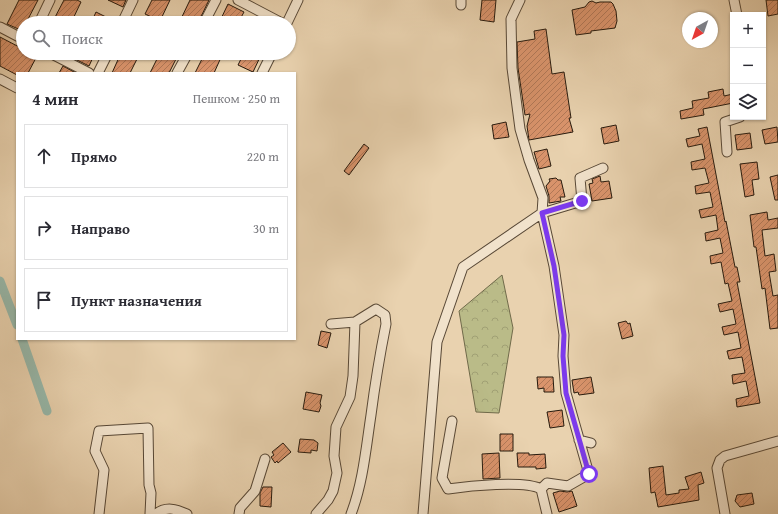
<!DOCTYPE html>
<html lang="ru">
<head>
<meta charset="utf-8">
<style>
  :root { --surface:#fff; --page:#f7f7f7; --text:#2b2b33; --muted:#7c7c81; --line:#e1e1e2 }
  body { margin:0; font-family:"Gentium Book Plus",serif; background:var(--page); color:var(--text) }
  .controls { position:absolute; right:12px; top:12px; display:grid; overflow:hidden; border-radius:0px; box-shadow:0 1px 3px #0004 }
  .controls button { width:36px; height:36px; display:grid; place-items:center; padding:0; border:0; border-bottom:1px solid var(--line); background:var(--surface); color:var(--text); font:20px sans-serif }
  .compass { position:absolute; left:682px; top:12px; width:36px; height:36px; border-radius:50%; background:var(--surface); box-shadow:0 1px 3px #0004; rotate:220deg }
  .stop { position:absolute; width:12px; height:12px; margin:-9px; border:3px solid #7c3aed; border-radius:50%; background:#fff }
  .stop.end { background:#7c3aed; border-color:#fff; box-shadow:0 1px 4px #0008 }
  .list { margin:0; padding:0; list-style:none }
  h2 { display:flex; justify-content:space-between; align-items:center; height:52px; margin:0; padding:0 16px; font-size:17px }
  h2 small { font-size:13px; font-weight:400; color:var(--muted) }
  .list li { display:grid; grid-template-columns:26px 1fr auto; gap:12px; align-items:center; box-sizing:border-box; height:64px; margin:0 8px 8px; padding:0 8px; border:1px solid var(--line); border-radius:0px }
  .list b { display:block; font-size:15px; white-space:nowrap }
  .list em { font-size:13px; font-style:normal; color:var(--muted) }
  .icon { flex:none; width:22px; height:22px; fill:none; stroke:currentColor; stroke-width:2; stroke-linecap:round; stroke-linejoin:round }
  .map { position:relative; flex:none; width:778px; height:514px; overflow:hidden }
  .search { position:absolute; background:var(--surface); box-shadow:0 1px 3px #0004; left:16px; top:16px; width:280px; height:44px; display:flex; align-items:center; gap:10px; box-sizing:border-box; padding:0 14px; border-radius:22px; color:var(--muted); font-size:15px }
  .panel { position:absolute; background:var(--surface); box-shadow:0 1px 3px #0004; left:16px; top:72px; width:280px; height:268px; border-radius:0px }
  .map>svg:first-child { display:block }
  .forest { fill:url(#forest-crowns); stroke:#706a4a }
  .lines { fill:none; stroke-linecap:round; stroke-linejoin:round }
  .canal { stroke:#97b8aa; stroke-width:9 }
  .building { fill:url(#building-hatch); stroke:#271a0d }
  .minor-casing { stroke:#584836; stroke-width:11 }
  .minor { stroke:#f1e2cb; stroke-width:9 }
  .route { stroke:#7c3aed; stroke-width:5 }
</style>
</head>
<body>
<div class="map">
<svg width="778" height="514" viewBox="0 0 778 514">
  <defs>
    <pattern id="forest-crowns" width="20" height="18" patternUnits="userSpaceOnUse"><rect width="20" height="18" fill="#babb88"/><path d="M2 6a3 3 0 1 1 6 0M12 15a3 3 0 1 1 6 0" fill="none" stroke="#a0a074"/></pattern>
    <pattern id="building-hatch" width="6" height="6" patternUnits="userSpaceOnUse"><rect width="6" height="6" fill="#da946c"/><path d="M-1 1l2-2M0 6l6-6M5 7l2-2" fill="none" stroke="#b17857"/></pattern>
  </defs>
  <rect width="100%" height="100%" fill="#e9d2af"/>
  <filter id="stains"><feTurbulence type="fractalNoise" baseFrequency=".005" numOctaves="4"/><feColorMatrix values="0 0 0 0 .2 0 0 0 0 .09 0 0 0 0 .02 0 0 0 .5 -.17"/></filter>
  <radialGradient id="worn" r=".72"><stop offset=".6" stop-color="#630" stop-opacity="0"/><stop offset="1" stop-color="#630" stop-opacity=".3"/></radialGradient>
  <path class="forest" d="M502,275l11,53 -14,85 -23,-1 -17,-101z"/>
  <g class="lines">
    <path class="canal" d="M0,281l17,44
      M22,339l25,72"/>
  </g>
  <path class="building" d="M19,0h19l-12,23h-3v8l-16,-7z
    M64,0h13l4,2 -10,21h-19z
    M108,0h18l-3,7z
    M152,0h18l-10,21 -15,-7z
    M190,0h19l-11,23h-19z
    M482,0h14l-2,22 -14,-2z
    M766,0h12v14l-10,2z
    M592,1l4,2 4,-1h11l2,2 3,7 1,10 -2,7 -24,3v2l-15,2 -4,-25 13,-3 4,-5z
    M228,4l16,8 -6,11h-19z
    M96,12l20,10v1h-25z
    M546,29l6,45 12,-2 7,46h-2l4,14 -44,8 -2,-14 3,-12 -5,1 -7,-47 -1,-26 18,-3 -1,-8z
    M0,37l23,12v4h8l6,3 -9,17h-11v2l-17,-9z
    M76,53h19l-6,13 -16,-8z
    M121,53h19l-10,20h-18z
    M160,53h14l4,2 -9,18h-19z
    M205,53h18l-9,20h-19z
    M244,53h18l-9,19 -15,-7z
    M63,66l13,7h-17z
    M723,89l1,7 9,-2v9l-30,6 1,6 -23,4 -1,-8 13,-3 -1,-7 17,-3 -1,-6z
    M506,122l3,15 -15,2 -2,-14z
    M616,125l3,16 -15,3 -3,-16z
    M707,127l18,95 1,-1 9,46h2l3,15h-3l23,121 -23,4 -1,-8 13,-3 -3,-15 -13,3 -1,-9 13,-2 -3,-16 -13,2 -2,-8 14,-3 -3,-16 -14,3 -2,-8 14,-3 -3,-15 -13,3 -2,-8 14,-3 -4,-18 -3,1 -4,-22 -10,2 -1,-8 13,-3 -3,-15 -14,3 -1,-8 13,-3 -2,-15 -15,3 -2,-8 14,-3 -3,-15 -14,2 -1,-8 14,-3 -4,-15 -13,2 -1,-8 14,-3 -3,-15 -14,3 -2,-8 14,-3 -2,-7z
    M777,127l1,15 -13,2 -3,-14z
    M750,133l2,15 -15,2 -2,-15z
    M364,144l5,4 -20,27 -5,-4z
    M547,149l4,17 -12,3 -5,-17z
    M757,162l2,17 -7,1 2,15 -9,2 -5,-33z
    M778,175v25h-3l-5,-23z
    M600,176l1,6 8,-1 3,17 -20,3 -3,-17 4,-1 -1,-4z
    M556,178l2,2h3l4,17h-5l1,4 -12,2v-7l-3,-10 4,-5 -1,-2z
    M767,212l1,8 10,-2v10l-16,2 3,26 9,-2 2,17 -7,1 4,24 5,-1v33l-8,1 -5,-41 -3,1 -6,-42h-2l-4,-32z
    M626,321l2,3 2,-1 3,13 -11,3 -4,-16z
    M321,331l10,2 -4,15 -9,-3z
    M537,377h16l1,15h-10v-4l-6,1z
    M591,377l3,16 -15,2 -1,-3 -4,1 -2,-13z
    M306,392l16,3 -2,8 1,3 -2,6 -16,-3z
    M562,410l2,16 -14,2 -3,-16z
    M500,434h13v17h-13z
    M300,439l14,1 4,3 -1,8 -6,-1v3l-13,-1z
    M283,443l8,9 -13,11 -1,-2 -2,2 -4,-6 3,-2 -2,-3z
    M499,453l1,25 -17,1 -1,-25z
    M517,453h12v2l16,-1 1,14 -10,1v-2h-18z
    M663,466l3,29 13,-2v-3l10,-1 -4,-12 16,-5 3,11 -6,2 1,15 -41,7 -3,-15 -4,1 -2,-25z
    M263,487h9l-1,20 -11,-1v-13z
    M560,491l7,1 5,-1 5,15 -18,6 -6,-19z
    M752,493l2,11 -14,3 -5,-6 2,-6z"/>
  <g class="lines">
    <g class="minor-casing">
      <path id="minor" d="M238,0l44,23
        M461,0v5
        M734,0l3,15
        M39,23l11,-23
        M122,23l11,-23
        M204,23l12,-23
        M287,23l11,-23
        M0,27l23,12
        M50,53l39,20
        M98,73l10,-20
        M177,73l11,-20
        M262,73l10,-20
        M0,79l17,9
        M727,152l-2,-30 15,-5
        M331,324l24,-2
        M452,421l-10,57 6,11c20,-3 77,-9 93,0
        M579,440l12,3
        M99,514l5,-44 -9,-19 4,-20 49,-3 1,57 2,8 -1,21
        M156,514c10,-8 20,-5 31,0
        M239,514l1,-6 15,-17 10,-32
        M316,514l12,-14 5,-9 4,-18 -3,-17 2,-29 14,-30 3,-21 2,-54 21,-13 9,6 1,9c-6,30 -11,60 -15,91 -5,33 -8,68 -20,99
        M423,514l14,-172 26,-75 79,-54 1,-15 -14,-38 -9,-31 -8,-61 -1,-49 9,-19
        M547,514l-6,-25 6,-6 21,3 21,-12 -23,-81 -3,-37 1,-21 -10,-69 -12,-53 40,-12 -2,-23 23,-10
        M725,514l-8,-46 3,-8 5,-4 53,-15"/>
    </g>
    <use href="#minor" class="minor"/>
  </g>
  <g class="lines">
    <path class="route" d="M582,201l-40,12 12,53 10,69 -1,21 3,37 23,81"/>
  </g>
  <rect width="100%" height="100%" filter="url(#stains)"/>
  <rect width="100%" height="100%" fill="url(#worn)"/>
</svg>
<div class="controls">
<button>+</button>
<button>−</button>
<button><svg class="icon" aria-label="layers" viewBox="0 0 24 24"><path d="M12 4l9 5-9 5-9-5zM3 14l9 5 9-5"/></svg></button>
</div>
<svg class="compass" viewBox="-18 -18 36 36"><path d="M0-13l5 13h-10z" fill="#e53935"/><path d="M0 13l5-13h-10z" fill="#7c7c81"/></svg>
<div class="stop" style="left:589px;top:474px"></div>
<div class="stop end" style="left:582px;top:201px"></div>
<div class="search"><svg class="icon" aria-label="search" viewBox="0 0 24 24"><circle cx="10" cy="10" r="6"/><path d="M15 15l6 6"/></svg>Поиск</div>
<section class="panel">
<h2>4 мин<small>Пешком · 250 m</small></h2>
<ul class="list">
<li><svg class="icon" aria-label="ahead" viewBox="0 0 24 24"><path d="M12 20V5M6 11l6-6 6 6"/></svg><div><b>Прямо</b></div><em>220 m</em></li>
<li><svg class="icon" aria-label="right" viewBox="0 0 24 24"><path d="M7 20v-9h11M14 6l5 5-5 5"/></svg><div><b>Направо</b></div><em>30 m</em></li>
<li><svg class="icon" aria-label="arrive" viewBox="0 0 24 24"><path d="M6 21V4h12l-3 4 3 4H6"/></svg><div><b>Пункт назначения</b></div></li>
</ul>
</section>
</div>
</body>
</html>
